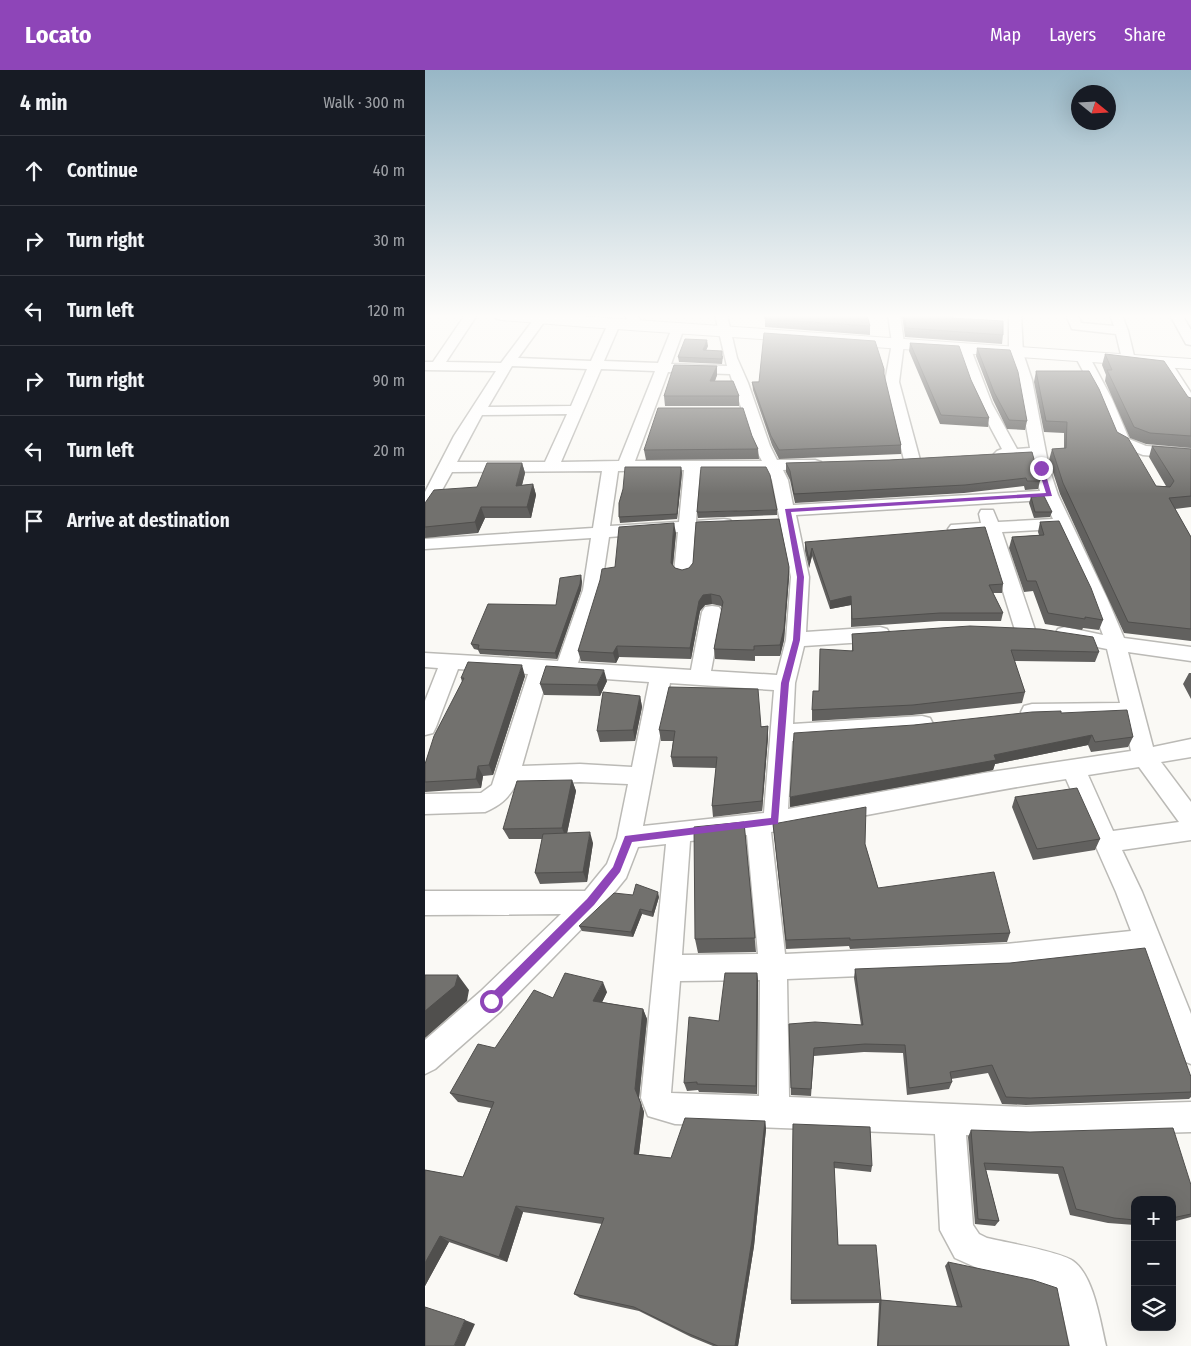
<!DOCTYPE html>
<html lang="en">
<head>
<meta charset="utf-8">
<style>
  :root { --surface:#171b24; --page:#20242c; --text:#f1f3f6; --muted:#9ea1a6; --line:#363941; --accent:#8e45b8 }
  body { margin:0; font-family:"Fira Sans Condensed",sans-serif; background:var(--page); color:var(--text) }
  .controls { position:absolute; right:15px; bottom:15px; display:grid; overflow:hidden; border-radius:10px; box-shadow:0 5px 20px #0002 }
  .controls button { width:45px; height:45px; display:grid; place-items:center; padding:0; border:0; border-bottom:1px solid var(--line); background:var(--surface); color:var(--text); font:25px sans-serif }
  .compass { position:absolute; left:646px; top:15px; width:45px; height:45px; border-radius:50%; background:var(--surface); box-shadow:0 5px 20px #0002; rotate:108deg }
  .stop { position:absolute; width:15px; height:15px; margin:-11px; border:4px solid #8e45b8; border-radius:50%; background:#fff }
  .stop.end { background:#8e45b8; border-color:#fff; box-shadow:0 1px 5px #0008 }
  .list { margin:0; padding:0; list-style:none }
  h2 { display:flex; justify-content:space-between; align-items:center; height:65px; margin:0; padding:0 20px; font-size:21px }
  h2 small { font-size:16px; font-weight:400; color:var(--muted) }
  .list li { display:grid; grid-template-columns:32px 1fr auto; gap:15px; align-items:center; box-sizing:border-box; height:70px; padding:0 20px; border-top:1px solid var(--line) }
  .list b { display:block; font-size:19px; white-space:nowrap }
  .list em { font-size:16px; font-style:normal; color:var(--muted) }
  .icon { flex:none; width:28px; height:28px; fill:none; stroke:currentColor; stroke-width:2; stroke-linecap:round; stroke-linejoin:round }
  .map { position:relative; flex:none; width:766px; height:1276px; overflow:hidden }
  header { display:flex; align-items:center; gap:30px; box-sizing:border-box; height:70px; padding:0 25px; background:var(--accent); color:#fff }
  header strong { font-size:24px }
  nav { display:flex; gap:28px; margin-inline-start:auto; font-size:18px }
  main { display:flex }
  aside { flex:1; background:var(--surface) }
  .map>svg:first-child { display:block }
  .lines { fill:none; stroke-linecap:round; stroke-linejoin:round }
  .street-casing { stroke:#bbbab6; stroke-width:3 }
  .secondary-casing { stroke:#bbbab6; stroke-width:2 }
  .street { fill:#fff; fill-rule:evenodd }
  .secondary { fill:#fff; fill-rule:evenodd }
  .wall { fill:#62615f }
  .shaded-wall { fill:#504f4d }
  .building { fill:#72716e; stroke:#504f4d }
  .route { fill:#8e45b8 }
</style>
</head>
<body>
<header>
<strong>Locato</strong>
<nav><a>Map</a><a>Layers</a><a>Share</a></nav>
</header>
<main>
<aside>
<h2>4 min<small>Walk · 300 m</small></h2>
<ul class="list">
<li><svg class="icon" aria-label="ahead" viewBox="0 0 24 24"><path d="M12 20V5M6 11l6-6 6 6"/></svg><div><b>Continue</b></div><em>40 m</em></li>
<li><svg class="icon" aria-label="right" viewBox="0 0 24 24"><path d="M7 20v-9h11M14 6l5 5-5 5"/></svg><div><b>Turn right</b></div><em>30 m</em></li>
<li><svg class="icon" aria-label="left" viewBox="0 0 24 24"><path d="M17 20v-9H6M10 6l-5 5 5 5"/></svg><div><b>Turn left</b></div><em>120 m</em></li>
<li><svg class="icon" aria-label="right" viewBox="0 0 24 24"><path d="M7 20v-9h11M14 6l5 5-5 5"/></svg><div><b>Turn right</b></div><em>90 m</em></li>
<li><svg class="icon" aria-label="left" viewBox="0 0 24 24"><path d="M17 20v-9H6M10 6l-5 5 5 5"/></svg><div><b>Turn left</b></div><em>20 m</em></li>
<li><svg class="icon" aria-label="arrive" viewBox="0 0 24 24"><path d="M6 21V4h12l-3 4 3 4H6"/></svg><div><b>Arrive at destination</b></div></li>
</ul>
</aside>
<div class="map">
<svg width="766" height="1276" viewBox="0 0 766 1276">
  <rect width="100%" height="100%" fill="#faf9f5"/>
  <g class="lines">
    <g class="street-casing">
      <path id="street" d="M40,245h12l-31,47 55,1 36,-48h7l3,3 -29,40 73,3 17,-37 6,-4 6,4 -16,37 54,2 14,-35 6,-4 6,4 -13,36 56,2 -12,-51h12l10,43 11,25 22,63 7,14h38l6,2 2,3 -2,3 -38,2 5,10 5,25 247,-14 -9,-34h-34l-3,-3 3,-3 5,-2 -24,-45 -20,-54 7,-4 5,1 22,57 25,45 13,-1 -12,-68 -9,-27v-38h12l2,38 9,27 17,88 9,27 49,103 17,40 67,9v14l-63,-9 25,95 38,-8v18l-30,5 30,40v38l-69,10 20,42 49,122v50l-10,-4 -41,-105 -134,15 -219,9 2,118 237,10 165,-5v30l-165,5 -60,-2 7,90 6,9 8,4c17,4 74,14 86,23 21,15 27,60 33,85h-36l-10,-45 -9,-14 -67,-16 -29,-13 -15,-28 -5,-96 -260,-10 -27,-8 -7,-18 25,-254 -28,3 -12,31 -26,32 -99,101 -66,58 -10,5v-34l56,-49 80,-77 -136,1v-24h160l22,-27 10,-26 11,-54 -48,-2 -64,2c-7,14 -16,22 -31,28l-60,2v-20l56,-1 11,-8 36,-111 -70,-5 -22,58 -3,6 -8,2v-34l13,-33 -13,-1v-14l133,8 25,-71 8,-52 -166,11v-10l168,-11 9,-57 -150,1 -21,38 -6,1v-19l29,-56 42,-65 -71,-1v-8h8zM87,296l75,3 -16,37 -83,1zM176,299l54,2 -36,90 -58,1zM243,302l62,2 24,72 8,15h-127zM142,344l-22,48h-88l25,-47zM259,400l-5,52 -69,4 8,-55zM275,400h67l5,10 19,97 -5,63 -9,35 -66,-4 11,-59 -3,-5 -7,-1 -7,1 -3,5 -11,58 -113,-7 23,-73 8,-53 69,-5 -4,41 3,4 6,2 6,-2 3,-4 3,-42 35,-3 3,-4 -3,-4 -6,-1 -28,2zM619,430l9,19 -55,3 -5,-12h-12l-2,4 2,9 -30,2 -3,4 3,4h34l30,97 3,5 7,2 7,-2 3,-5 -33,-98 55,-3 32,69 14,37 -38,-8 -7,2 -3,5 3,5 49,10 13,54 -88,1 -8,2 -3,6 3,6 8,2 92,-1 7,32 -147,22 -196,36 4,-68 130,-9 8,-2 3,-6 -3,-6 -8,-2 -129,8 2,-41 9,-37 76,-5 7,-2 3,-5 -3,-5 -7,-2 -74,5 3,-55 -13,-62zM123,605l101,7 -17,85 -52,-3 -58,2zM245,613l104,7 -10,123 -121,13zM714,697l40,55 -66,9 -25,-56zM641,709l50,113 15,39 -125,13 -221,10 -14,-122c99,-16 196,-38 295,-53zM322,765l11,119 -76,1 8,-114zM335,910l-1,116 -88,-3 9,-112z
        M200,245h12l6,10 -6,4 -4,-1z
        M463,245h12l4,28 -5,39 21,78 -2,3h-12l-2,-3 -19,-78 7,-39z
        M641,245h12l3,8 33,3 -4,-11h12l6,16 7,29 -2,3h-10l-7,-29 -44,-5z
        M745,245h12l9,15v15l-5,-1z
        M657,282l7,4 23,43 17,40 17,7 45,3v10l-48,-4 -25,-10 -20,-46 -23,-43z
        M739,288l5,1 22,34v15l-5,-1 -29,-45z"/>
    </g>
    <g class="secondary-casing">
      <path id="secondary" d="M68,245h70l628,44v10l-604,-42 -86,-7 -6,-2z"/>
    </g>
    <use href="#street" class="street"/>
    <use href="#secondary" class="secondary"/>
  </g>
  <path class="wall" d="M477,245h50v3l51,17 -1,9 -97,-7z
    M340,249l105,7v9l-105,-8z
    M485,273l61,37 18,38 -1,9 -48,-3 -31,-73z
    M283,276l-2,4 17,6 -1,8 -43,-2 -1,-5z
    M552,278l50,73 -2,9 -18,-1 -14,-29 -17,-44z
    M680,284l83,43 3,1v50l-45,-4 -16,-6 -25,-57 1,-6 -4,-10z
    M292,296v9l-2,6 24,15v10h-74l-1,-10z
    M611,301l81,61 39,54h10l-17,-29 3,-11 39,3v58l-16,2 16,28v104l-67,-8 -64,-139 -11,-34 3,-11 12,-1v-15l-20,-1 -10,-50z
    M459,305l17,70v9l-122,5 -7,-14 -19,-55 -1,-8z
    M327,366l6,13 1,10 -113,1 -2,-10z
    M607,382l8,29 -2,8 -13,1 -1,-4 -60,7 -169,10 -5,-23 -4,-8v-9l103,-3z
    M97,393l3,10 -3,12 11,-1 3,11 -5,23h-46l-7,15 -53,5v-35l52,-16z
    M256,397l1,6 -5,46 -57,4 -1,-6z
    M606,427l21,15 -2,5 -16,1 -5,-15z
    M352,440v5l-79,3 -1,-6z
    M615,452l63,98 -4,10 -16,-2 -1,2 -37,-6 -12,-33 -9,1 -15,-44 3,-11 27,-2 -1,-3z
    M251,463l-3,33 2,2 7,2 107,-3v10l-5,63 -4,16h-25v5l-40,-2 -1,-10 8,-41 -1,-2 -9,-2 -7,1 -5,6 -9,48 -72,-2 -3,6 -35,-2 -3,-10 37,-84z
    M380,472l198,42 -1,9h-9l10,20 -2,8h-62l-88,6v-22l-21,4 -18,-53 -3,12 -4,-17z
    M157,511l-1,9 -24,69 -77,-5 -2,-4 -4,-1 -3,-5 85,-39z
    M427,564l247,18 -4,10 -81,-1 11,31 -3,11 -110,12 -100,6v-11l7,-19 33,-41z
    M764,603h2v26l-8,-15z
    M100,606l-32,99 -10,1 -2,12 -56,4v-28l37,-82 -1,-4z
    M182,611l-7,15 -56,-1 -4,-11z
    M215,626l2,11 -7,34 -35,1 -3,-11z
    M636,643l72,24 -5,10 -37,5 -3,-7 -93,19 -2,6 -203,37 124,-82z
    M343,656v11l-6,74 -49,6 -1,-11 4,-38 -43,-1 -2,-10 2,-16h-12l-2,-11z
    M147,710l4,11 -9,42 26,10 -6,39 -47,2 -5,-11 7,-34h-33l-6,-10z
    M590,727l85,42 -5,11 -62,10 -21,-53z
    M319,752l12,130 -58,1 -3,-14z
    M348,754l92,20 13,44 132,45 -3,9 -157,7 -1,-3 -63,3z
    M234,827l-6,20 -11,-3 -9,23 -51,-6 -3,-5z
    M430,899l336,108v20l-2,2 -163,6 -24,-1 -14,-31 -37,6 1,3 -3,7 -42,6 -4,-42 -39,-1 -50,4 -3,40 -20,-1 -2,-71 72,1 -7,-47z
    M332,903l1,9 -1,112 -58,-2 -1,-2 -11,1 -3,-8 35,-62z
    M182,922l-5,10 41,7 4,10 -8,79 5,14 -5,42 32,4 94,-37 1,8 -12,117 -16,100h-25l-22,-9 -52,-26 -59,-13 -6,-4 28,-70 -79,-12 -16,50 -58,-20 -24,44v-116l38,7 28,-69 -33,-6 -8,-9 45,-45 58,-50z
    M368,1054l79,42 -1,6 -37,-4 4,77 43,55 76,7 -12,-41 3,-4 121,84h-192l2,-43 -88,1z
    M546,1060l220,55v32l-19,5v-22h-37v25l-27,-2 -38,-8 -12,-41 -72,-4 13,51 -4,5 -20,-2 -7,-87z"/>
  <path class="shaded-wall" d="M282,270l1,6 -4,9 -1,-5z
    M292,296v9l-6,16 -1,-10z
    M97,393l3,10 -6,24 -3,-11z
    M256,397l1,6 -5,46v-5z
    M108,414l3,11 -5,23 -4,-11z
    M56,437l4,11 -7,15 -3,-11z
    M249,453l2,10 -4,40 -1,-10z
    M387,478v8l-3,12v-8z
    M364,497v10l-5,63 -4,16v-11z
    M156,505l1,6 -1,9 -24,69 -2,-6z
    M286,524l1,10 -7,1 -5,6 -9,48 -1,-11 9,-47 4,-6z
    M426,526v9l-21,4v-8z
    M192,576l2,11 -3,6 -3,-10z
    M97,595l3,11 -32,99 -4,-10z
    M179,600l3,11 -7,15 -3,-11z
    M215,626l2,11 -7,34 -2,-11z
    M343,656v11l-6,74v-10z
    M667,665l-4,10 -93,19 -2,6 -203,37v-10z
    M53,696l5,10 -2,12 -5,-9z
    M147,710l4,11 -10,47 -4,-10z
    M165,762l3,11 -6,39 -4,-10z
    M233,822l1,5 -6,20 -1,-5z
    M215,839l2,5 -9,23 -2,-5z
    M332,903l1,9 -1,112 -1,-8z
    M33,905l11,15 -2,11 -42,37v-27z
    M178,912l4,10 -9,19 -5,-10z
    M218,939l4,10 -8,79 5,14 -6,49 -4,-7 1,-65z
    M340,1051l1,8 -12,117 -16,100h-3z
    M91,1136l7,6 -16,50 -8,-5z
    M15,1166l9,6 -24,44v-23z
    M40,1250l10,4 -10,22h-11z"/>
  <path class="building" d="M340,245h102l3,11 -105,-7z
    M479,245h48v3l51,3v14l-97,-7z
    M339,263l111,8 9,28v5l17,71 -122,5 -8,-14 -19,-54h7z
    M260,269l22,1 -4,10 19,1v8l-44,-2z
    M485,273l49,3 12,34 18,38 -48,-3z
    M552,278l33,2 8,22 9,49 -18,-1 -15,-28z
    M680,284l59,7 24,36 3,1v38l-41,-3 -16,-6 -27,-57h5z
    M249,295l43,1 -7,15h23l6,15h-75z
    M611,301h53l10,18 18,43 11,6 28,48 14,1 4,-6 -22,-35 39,3v47l-22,2 22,39v92l-63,-7 -65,-139 -11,-34 14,-1 1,-26 -21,-1z
    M233,338h85l9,28 6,13 -114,1z
    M607,382l8,29h-13l-1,-3 -61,7 -171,9 -4,-23 -4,-8 103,-3z
    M62,393h35l-6,23 17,-2 -6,23h-46l-6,15 -50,5v-24l9,-13 43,-3z
    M200,397h56l-4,47 -58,3v-14l4,-14z
    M276,397h65l4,8 7,35 -80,2z
    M619,426l8,16h-17l-4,-15z
    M354,449l10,48 -5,62 -4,16 -26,1v4l-40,-1 9,-47 -3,-6 -9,-2 -8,1 -4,6 -9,47 -73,-2 -4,7 -35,-2 22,-71 2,-11 13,-2 4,-40 55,-4 -3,40 4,5 7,2 7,-2 4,-5 3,-41z
    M634,451l32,67 12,32 -18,-3v2l-37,-6 -12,-32h-9l-15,-44 32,-2 -4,-13z
    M560,457l18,57 -14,1 14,28h-63l-88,6 -1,-23 -21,5 -18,-53 -3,12 -4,-18z
    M156,505l-1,9 -25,69 -77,-4 1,-4 -8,-1 17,-40 68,1 4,-27z
    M545,556l70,3 53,8 6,15 -88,-2 14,42 -112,13 -101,5 1,-19h6l1,-42 33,2 -1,-17z
    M43,592l54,3 -33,100 -11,1 -2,13 -51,3v-18l9,-28 30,-58h-3z
    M121,596l58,4 -7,15 -57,-1z
    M244,617l89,2 3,38 7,-1 -6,75 -50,5 5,-49h-46l4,-26 -16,-1z
    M178,622l37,4 -7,34 -36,1z
    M702,640l6,27 -38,5 -3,-7 -98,20 2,5 -206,37 4,-64 120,-8 118,-13 29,-1v2z
    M147,710l-10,48 -59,1 14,-48z
    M652,718l23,51 -63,10 -22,-52z
    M441,737l-1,37 13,44 116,-16 16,61 -160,7v-2l-64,2 -13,-116z
    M319,752l11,116 -60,1 -1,-112z
    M165,762l-7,40 -48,1 8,-39z
    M211,814l22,8 -6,20 -12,-3 -9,23 -52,-6 35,-33 19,2z
    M720,878l46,129v15l-161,6 -24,-1 -14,-32 -42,7 2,10 -43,6 -4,-43 -40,-1 -51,4 -3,41 -20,-1 -2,-64 26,-2 48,3 -8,-56 155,-6z
    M140,903l38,9 -10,19 50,8 -8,80 6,15 -7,50 37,4 14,-40 80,3 -13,119 -17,106h-17l-31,-13 -53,-26 -60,-13 30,-76 -88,-12 -17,51 -59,-21 -15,27v-93l38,7 31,-75 -44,-9 28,-49 17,4 39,-58 19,8z
    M300,903h32l-1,113 -59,-2v-2l-13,1 5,-66 30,4z
    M0,905h33l-3,11 -30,25z
    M368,1054l77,3 2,39 -38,-4 4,83h38l5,55h-90z
    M748,1058l18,57v29l-19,4v-18h-37v20l-21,-2 -38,-9 -13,-42 -79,-4 15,58 -21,-2 -7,-89 59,2z
    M523,1192l85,18 24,8 12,58h-191l3,-46 81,7z
    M0,1237l40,13 -11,26h-29z"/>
  <linearGradient id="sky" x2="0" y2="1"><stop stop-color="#98b7c6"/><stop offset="0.58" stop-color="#fdfcfa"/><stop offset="1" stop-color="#fdfcfa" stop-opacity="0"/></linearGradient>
  <rect width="766" height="424" fill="url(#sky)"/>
  <path class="route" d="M616,396l3,2 8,28 -261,16 13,65 -4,63 -11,43 -11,141 -146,18 -12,30 -26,33 -99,99 -4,2 -3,-2 -2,-3 2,-4 99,-98 26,-32 12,-31 146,-18 10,-135 12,-43 4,-63 -12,-68 261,-16 -8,-25z"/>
</svg>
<div class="controls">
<button>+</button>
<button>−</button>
<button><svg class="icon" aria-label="layers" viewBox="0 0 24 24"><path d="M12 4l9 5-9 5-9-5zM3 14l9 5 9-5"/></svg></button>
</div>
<svg class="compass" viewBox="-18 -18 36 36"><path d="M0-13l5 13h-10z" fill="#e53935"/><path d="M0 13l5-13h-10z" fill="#9ea1a6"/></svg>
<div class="stop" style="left:66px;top:931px"></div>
<div class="stop end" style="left:616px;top:398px"></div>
</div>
</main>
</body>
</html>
